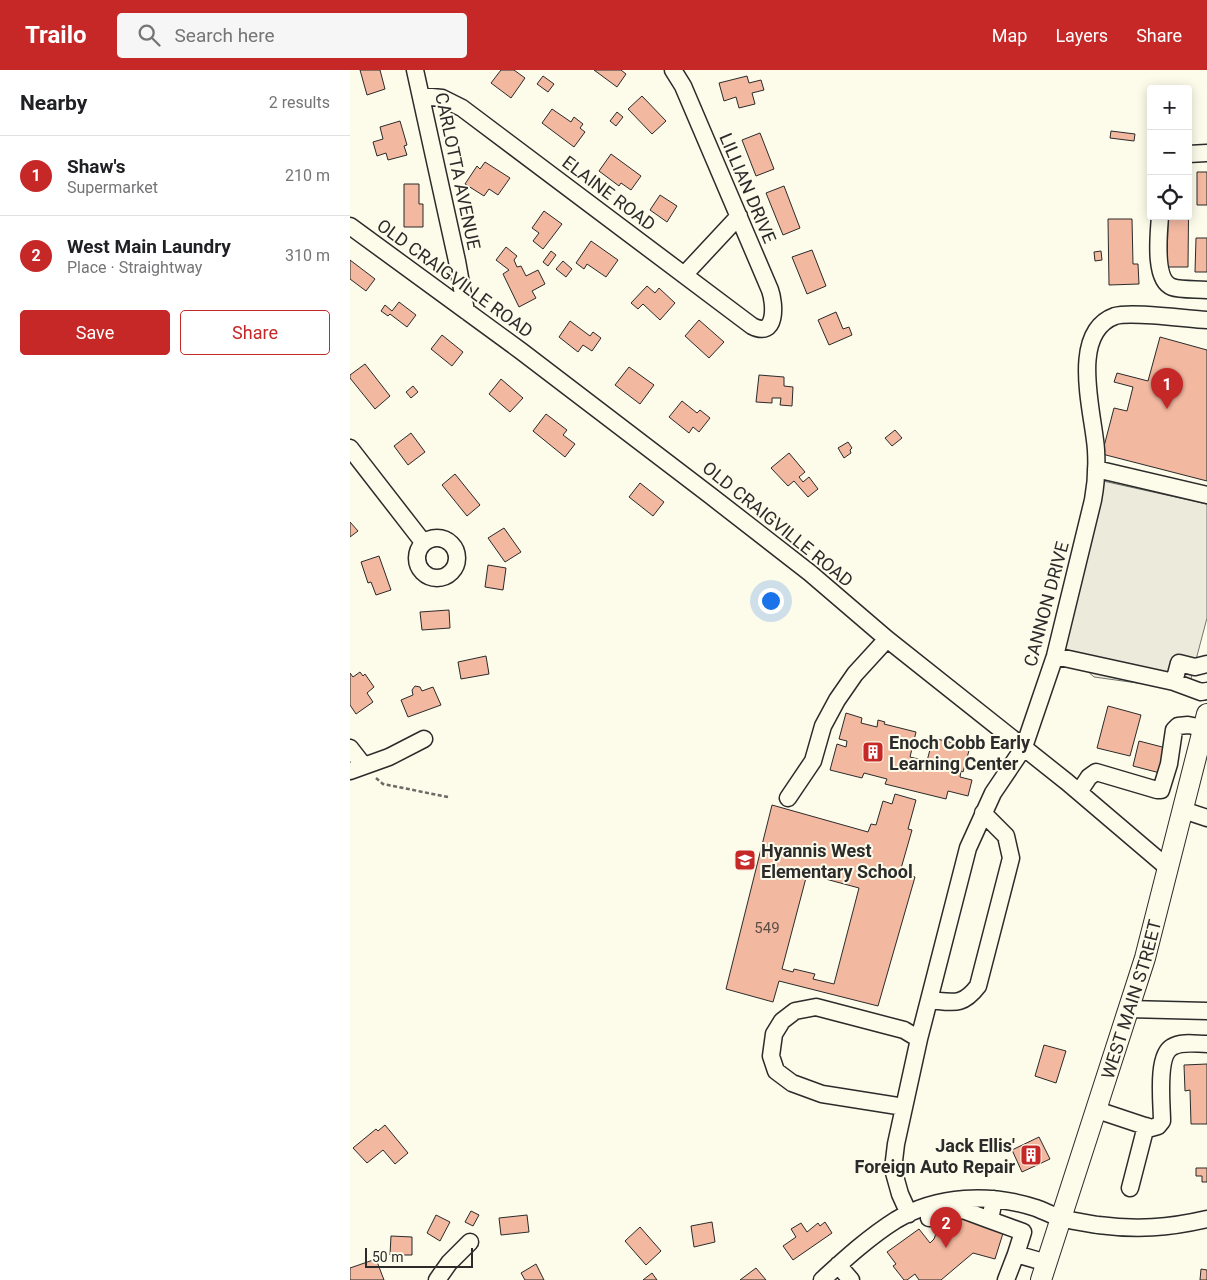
<!DOCTYPE html>
<html lang="en">
<head>
<meta charset="utf-8">
<style>
  :root { --surface:#fff; --page:#f6f6f6; --text:#202124; --muted:#757577; --line:#e0e0e0; --accent:#c62828 }
  body { margin:0; font-family:Roboto,sans-serif; background:var(--page); color:var(--text) }
  .controls { position:absolute; right:15px; top:15px; display:grid; overflow:hidden; border-radius:5px; box-shadow:0 2px 12px #0003 }
  .controls button { width:45px; height:45px; display:grid; place-items:center; padding:0; border:0; border-bottom:1px solid var(--line); background:var(--surface); color:var(--text); font:25px sans-serif }
  .scale { position:absolute; left:15px; bottom:12px; width:108px; box-sizing:border-box; padding-left:5px; border:2px solid #2b2b2b; border-top:0; font-size:14px; line-height:18px; white-space:nowrap; color:#2b2b2b; -webkit-text-stroke:4px #fdfbea; paint-order:stroke }
  .you { position:absolute; left:420px; top:530px; width:18px; height:18px; margin:-12px; border:4px solid #fff; border-radius:50%; background:#1a73e8; box-shadow:0 0 0 8px #1a73e833 }
  .badge { display:grid; place-items:center; width:32px; height:32px; border-radius:50%; background:var(--accent); color:#fff; font-size:16px; font-weight:700 }
  .pin { position:absolute; translate:-50% -41px; filter:drop-shadow(0 1px 2px #0008) }
  .pin::after { content:''; position:absolute; top:26px; width:18px; height:15px; background:inherit; clip-path:polygon(0 0,100% 0,50% 100%) }
  .list { margin:0; padding:0; list-style:none }
  h2 { display:flex; justify-content:space-between; align-items:center; height:65px; margin:0; padding:0 20px; font-size:21px }
  h2 small { font-size:16px; font-weight:400; color:var(--muted) }
  .list li { display:grid; grid-template-columns:32px 1fr auto; gap:15px; align-items:center; box-sizing:border-box; height:80px; padding:0 20px; border-top:1px solid var(--line) }
  .list b { display:block; font-size:19px; white-space:nowrap }
  .list p { margin:0; font-size:16px; white-space:nowrap; color:var(--muted) }
  .list em { font-size:16px; font-style:normal; color:var(--muted) }
  .actions { display:flex; gap:10px; padding:15px 20px }
  .actions a { flex:1; padding:11px 0; border:1px solid var(--accent); border-radius:5px; text-align:center; font-size:18px; color:var(--accent) }
  .actions .main { background:var(--accent); color:#fff }
  .icon { flex:none; width:28px; height:28px; fill:none; stroke:currentColor; stroke-width:2; stroke-linecap:round; stroke-linejoin:round }
  .map { position:relative; flex:none; width:857px; height:1210px; overflow:hidden }
  header { display:flex; align-items:center; gap:30px; box-sizing:border-box; height:70px; padding:0 25px; background:var(--accent); color:#fff }
  header strong { font-size:24px }
  nav { display:flex; gap:28px; margin-inline-start:auto; font-size:18px }
  .search { width:350px; height:45px; background:var(--page); display:flex; align-items:center; gap:12px; box-sizing:border-box; padding:0 18px; border-radius:5px; color:var(--muted); font-size:19px }
  main { display:flex }
  aside { flex:1; background:var(--surface) }
  .map>svg:first-child { display:block }
  .parking { fill:#eceadb; stroke:#74746e }
  .building { fill:#f2b8a0; stroke:#2b2b2b; fill-rule:evenodd }
  .lines { fill:none; stroke-linecap:round; stroke-linejoin:round }
  .minor-casing { stroke:#2b2b2b; stroke-width:19 }
  .major-casing { stroke:#2b2b2b; stroke-width:22 }
  .path { stroke:#6a6964; stroke-width:2.5; stroke-dasharray:4 2.5; stroke-linecap:butt }
  .minor { stroke:#fdfbea; stroke-width:16 }
  .major { stroke:#fdfbea; stroke-width:20 }
  .labels { text-anchor:middle; dominant-baseline:central; stroke-width:4; stroke-linejoin:round; paint-order:stroke }
  .number-label { font-size:15px; fill:#5d4e48 }
  .street-label { font-size:18px; fill:#2b2b2b; stroke:#fdfbea }
  .poi-label { font-size:18px; font-weight:bold; fill:#2b2b2b; stroke:#fdfbea; text-anchor:start }
</style>
</head>
<body>
<header>
<strong>Trailo</strong>
<div class="search"><svg class="icon" aria-label="search" viewBox="0 0 24 24"><circle cx="10" cy="10" r="6"/><path d="M15 15l6 6"/></svg>Search here</div>
<nav><a>Map</a><a>Layers</a><a>Share</a></nav>
</header>
<main>
<aside>
<h2>Nearby<small>2 results</small></h2>
<ul class="list">
<li><span class="badge">1</span><div><b>Shaw's</b><p>Supermarket</p></div><em>210 m</em></li>
<li><span class="badge">2</span><div><b>West Main Laundry</b><p>Place · Straightway</p></div><em>310 m</em></li>
</ul>
<div class="actions"><a class="main">Save</a><a>Share</a></div>
</aside>
<div class="map">
<svg width="857" height="1210" viewBox="0 0 857 1210">
  <rect width="100%" height="100%" fill="#fdfbea"/>
  <path class="parking" d="M753,411l104,23v114l-19,72 -94,-13 -30,-27z"/>
  <path class="building" d="M10,0h20l5,19 -18,6z
    M151,0h13l11,8 -14,20 -20,-15z
    M244,0h27l5,4 -9,13z
    M193,6l11,8 -6,8 -11,-8z
    M397,6l2,7 12,-3 3,10 -12,3 3,11 -16,4 -3,-11 -12,4 -5,-18z
    M292,26l24,25 -14,13 -24,-25z
    M202,39l19,13 3,-5 9,7 -3,4 5,4 -11,15 -32,-24z
    M267,42l6,5 -7,9 -6,-5z
    M50,51l7,24 -3,1 3,9 -19,5 -2,-7 -9,3 -4,-14 10,-3 -3,-12z
    M761,61l24,3 -1,7 -24,-3z
    M410,63l14,36 -18,7 -14,-36z
    M261,84l30,22 -10,14 -10,-7 -2,3 -20,-15z
    M135,92l25,16 -12,17 -9,-6 -5,7 -19,-12 12,-18 3,3z
    M838,96h1l-1,101h-21l1,-51h20z
    M847,102h10v33h-10z
    M54,114h15v20h4v23h-19z
    M434,116l16,42 -17,7 -17,-42z
    M310,125l17,11 -10,16 -17,-12z
    M194,141l18,13 -19,25 -10,-8 6,-8 -7,-5z
    M758,149h24l1,45h5l1,20 -30,1z
    M846,168h11v34h-12z
    M241,171l27,19 -12,17 -19,-13 -3,5 -8,-6z
    M156,177l11,9 -3,4 3,7 4,-1 5,10 12,-6 7,14 -13,7 4,7 -17,9 -16,-33 6,-4 -13,-10z
    M462,180l14,36 -19,8 -15,-37z
    M201,181l5,4 -8,11 -5,-4z
    M751,181l1,9 -7,1 -1,-9z
    M0,190l25,19 -9,12 -16,-12z
    M213,191l9,8 -6,8 -10,-8z
    M297,216l8,7 4,-5 16,15 -15,17 -17,-16 -5,5 -7,-6z
    M49,232l17,13 -9,12 -17,-13 -2,2 -7,-5 4,-6 7,6z
    M486,242l7,17 6,-2 3,8 -23,10 -11,-25z
    M349,250l25,22 -15,16 -24,-22z
    M220,251l20,15 3,-4 8,6 -9,13 -9,-6 -5,7 -19,-15z
    M92,265l21,17 -11,14 -21,-17z
    M810,267l47,13v131l-105,-27 12,-46 13,3 6,-24 -19,-5 3,-9 31,8z
    M15,294l25,32 -15,13 -25,-31v-3z
    M279,297l25,18 -14,19 -25,-19z
    M409,305l25,2v9l9,1 -1,19 -12,-1 1,-7h-9v5l-16,-1z
    M151,309l22,19 -13,14 -21,-18z
    M63,316l5,6 -7,6 -5,-6z
    M332,331l15,12 3,-3 10,8 -11,14 -6,-5 -4,6 -20,-16z
    M196,344l21,16 -4,5 12,9 -10,13 -32,-26z
    M545,360l7,8 -10,8 -7,-8z
    M61,363l14,19 -17,13 -14,-19z
    M498,372l4,6 -2,2 1,3 -7,5 -6,-10z
    M439,383l16,19 -6,5 4,5 6,-5 9,12 -10,8 -14,-16 -6,5 -17,-18z
    M105,404l25,31 -13,11 -25,-31z
    M290,413l24,19 -11,14 -24,-19z
    M0,452l8,9 -8,6z
    M154,458l17,24 -16,10 -17,-24z
    M29,486l12,34 -15,5 -5,-13 -3,1 -7,-21z
    M138,495l18,3 -3,22 -18,-3z
    M99,540l1,18 -28,2 -2,-18z
    M136,586l3,18 -28,5 -3,-17z
    M10,602l3,4 2,-2 9,13 -7,6 6,9 -17,12 -6,-9v-32l3,4z
    M65,616l5,1 2,4 11,-4 8,18 -33,12 -7,-17 12,-5 -1,-5z
    M758,636l33,9 -11,41 -33,-8z
    M496,643l16,5 -1,5 16,4 1,-7 7,2 -1,2 32,8 -6,25 17,4 6,-23 37,9 -7,25 -2,-1 -1,6 12,3 -4,16 -20,-5 -2,8 -61,-15 2,-5 -23,-6 -2,5 -32,-8 7,-26 9,3 1,-6 -8,-2z
    M789,671l31,8 -6,25 -31,-8z
    M545,724l21,6 -8,29 4,1 -12,42 15,5 -37,129 -99,-25 -6,21 -47,-13 46,-184 96,27 3,-8 5,1 7,-24 9,3zM457,804l52,14 -25,96 -21,-5 2,-5 -21,-5 -1,3 -11,-3z
    M694,975l22,6 -10,32 -21,-7z
    M857,994v60h-16l-1,-34 -5,1 -1,-26z
    M35,1055l23,28 -13,11 -12,-14 -16,13 -14,-15 23,-19 2,2z
    M689,1067l11,22 -28,13 -10,-22z
    M846,1098h11v14h-5v-6h-6z
    M121,1141l8,4 -6,11 -8,-4z
    M606,1144l48,16 -9,29 -22,-6 -32,27h-22l-4,-6 -8,6h-3l-11,-14 3,-2 -9,-12 32,-23 11,14 4,-4 4,-11 13,4z
    M86,1145l14,7 -10,19 -13,-8z
    M177,1145l2,17 -28,3 -2,-17z
    M362,1152l3,20 -21,5 -3,-21z
    M475,1152l7,11 -39,27 -10,-14 13,-9 -5,-8 10,-6 6,9 11,-9 2,3z
    M290,1157l21,24 -15,14 -21,-24z
    M41,1166l21,1v18h-22z
    M26,1189l8,21h-34v-12z
    M186,1194l8,16h-19l-4,-7z
    M406,1198l10,12h-26z
    M851,1199l6,1v10h-7z
    M302,1203l5,7h-14z"/>
  <g class="lines">
    <g class="minor-casing">
      <path id="minor" d="M65,0l42,191 9,50
        M71,26l21,2 20,10 290,218c25,13 23,-22 18,-36l-87,-204 -10,-16
        M838,84l19,-1
        M810,146c-1,16 -7,64 12,71 8,3 26,2 35,3
        M0,156l171,125 190,145 99,77 77,66 180,143 101,86
        M334,205l55,-59
        M0,378l73,94
        M746,399l111,26
        M67 488a20 20 0 1 1 40 0a20 20 0 1 1-40 0Z
        M705,586l119,26 27,10 6,-1
        M824,612l5,-19 16,4 12,-3
        M0,678l14,18
        M0,701l39,-14 35,-18
        M729,722l10,-15 7,-5 61,18h4l8,-26 5,-34 4,-4 10,-1 15,3
        M438,728l25,-37 10,-35 14,-26 18,-26 32,-35
        M833,740l24,8
        M579,930c24,2 33,7 49,-14l33,-128 -5,-22 -23,-23
        M778,939l79,2
        M554,1037l-82,-13 -30,-11 -16,-12 -5,-15 3,-22 8,-13 13,-10 21,-4 88,23 15,9
        M747,1040l54,18 7,-2 4,-5c0,-17 -6,-65 10,-74 10,-6 24,-3 35,-3
        M780,1118l16,-62
        M644,1129l-4,21 33,12 -7,22
        M559,1144l-9,-20 -7,-25 3,-25 23,-105 49,-191 25,-55 31,-46 31,-91 38,-156c3,-16 4,-33 3,-50 -2,-35 -28,-117 19,-134 16,-5 72,3 92,4
        M579,1148l34,-8 27,10
        M488,1195l13,15
        M87,1210l12,-17 21,-21
        M472,1210c23,-21 47,-43 74,-60 42,-25 94,-27 140,-12 8,3 16,7 24,10 12,3 26,5 38,7 39,5 70,3 109,-6
        M656,1210l10,-26 31,9"/>
    </g>
    <g class="major-casing">
      <g id="major">
        <path id="s1" d="M691,1210l104,-322 62,-244"/>
      </g>
    </g>
    <path class="path" d="M26,708l7,6 65,13"/>
    <use href="#minor" class="minor"/>
    <use href="#major" class="major"/>
  </g>
  <defs>
    <g id="building-square" transform="scale(1.125)"><rect x="-9" y="-9" width="18" height="18" rx="4" fill="#c62828" stroke="#fdfbea"/><path d="M-4-6H4V6H1V3H-1V6H-4ZM-2.5-4.3h1.7v1.8h-1.7ZM.8-4.3h1.7v1.8H.8ZM-2.5-1h1.7V.8h-1.7ZM.8-1h1.7V.8H.8Z" fill="#fff"/></g>
    <g id="school-square" transform="scale(1.125)"><rect x="-9" y="-9" width="18" height="18" rx="4" fill="#c62828" stroke="#fdfbea"/><path d="M0-5L7-2L0 1L-7-2ZM-4 1L0 2.5L4 1V4Q0 6-4 4Z" fill="#fff"/></g>
  </defs>
  <g fill-rule="evenodd">
    <use href="#building-square" x="523" y="682"/>
    <use href="#school-square" x="395" y="790"/>
    <use href="#building-square" x="681" y="1085"/>
  </g>
  <g class="labels">
    <g class="number-label">
      <text x="417" y="858">549</text>
    </g>
    <g class="street-label">
      <text transform="translate(108 101) rotate(78)">CARLOTTA AVENUE</text>
      <text transform="translate(398 118) rotate(67)">LILLIAN DRIVE</text>
      <text transform="translate(259 123) rotate(37)">ELAINE ROAD</text>
      <text transform="translate(105 208) rotate(36)">OLD CRAIGVILLE ROAD</text>
      <text transform="translate(428 454) rotate(39)">OLD CRAIGVILLE ROAD</text>
      <text transform="translate(696 534) rotate(-75)">CANNON DRIVE</text>
      <text stroke="none"><textPath href="#s1" startOffset="295">WEST MAIN STREET</textPath></text>
    </g>
    <g class="poi-label">
      <text x="539" y="672">Enoch Cobb Early<tspan x="539" dy="21">Learning Center</tspan></text>
      <text x="411" y="780">Hyannis West<tspan x="411" dy="21">Elementary School</tspan></text>
      <text x="665" y="1075" text-anchor="end">Jack Ellis'<tspan x="665" dy="21">Foreign Auto Repair</tspan></text>
    </g>
  </g>
</svg>
<div class="controls">
<button>+</button>
<button>−</button>
<button><svg class="icon" aria-label="locate" viewBox="0 0 24 24"><circle cx="12" cy="12" r="6"/><path d="M12 2v4M12 18v4M2 12h4M18 12h4"/></svg></button>
</div>
<div class="scale">50 m</div>
<div class="you"></div>
<div class="pin badge" style="left:817px;top:339px">1</div>
<div class="pin badge" style="left:596px;top:1178px">2</div>
</div>
</main>
</body>
</html>
